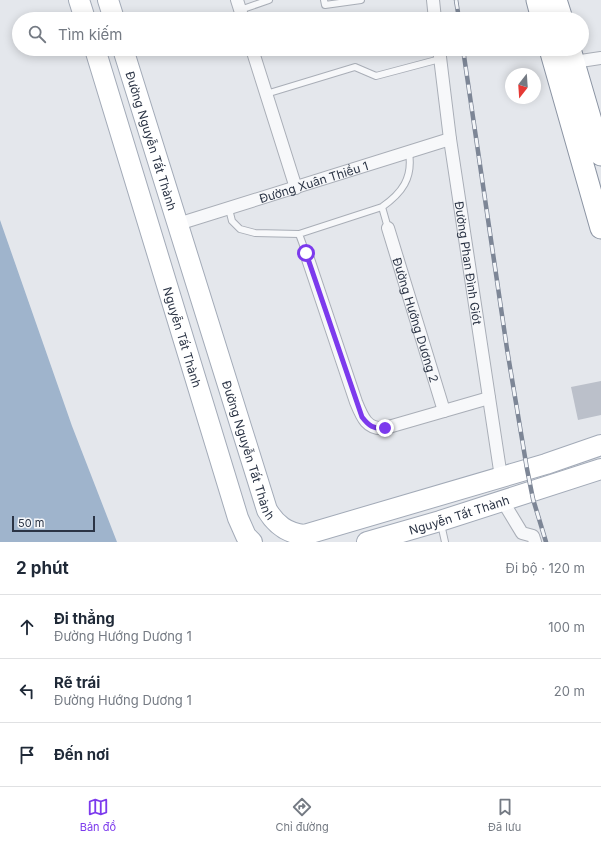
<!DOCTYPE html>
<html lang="vi">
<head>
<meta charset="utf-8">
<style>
  :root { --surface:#fff; --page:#f2f2f3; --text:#1f2937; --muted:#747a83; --line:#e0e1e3; --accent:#7c3aed }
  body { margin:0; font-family:Inter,sans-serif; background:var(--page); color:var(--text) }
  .compass { position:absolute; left:505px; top:68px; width:36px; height:36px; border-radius:50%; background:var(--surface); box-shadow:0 2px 10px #0003; rotate:197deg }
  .scale { position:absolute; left:12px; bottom:10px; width:83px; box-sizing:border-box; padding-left:4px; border:2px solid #2b3445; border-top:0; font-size:11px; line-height:14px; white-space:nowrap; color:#2b3445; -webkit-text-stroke:3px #f4f6f9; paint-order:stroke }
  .stop { position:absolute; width:12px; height:12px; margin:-9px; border:3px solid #7c3aed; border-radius:50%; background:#fff }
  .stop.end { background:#7c3aed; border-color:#fff; box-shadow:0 1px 4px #0008 }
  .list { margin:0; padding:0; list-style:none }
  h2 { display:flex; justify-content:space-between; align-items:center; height:52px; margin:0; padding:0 16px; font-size:17px }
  h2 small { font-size:13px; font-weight:400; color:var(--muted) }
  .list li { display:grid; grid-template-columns:26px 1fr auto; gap:12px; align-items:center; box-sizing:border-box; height:64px; padding:0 16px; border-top:1px solid var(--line) }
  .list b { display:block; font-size:15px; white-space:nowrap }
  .list p { margin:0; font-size:13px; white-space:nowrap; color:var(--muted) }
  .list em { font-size:13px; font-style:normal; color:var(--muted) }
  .icon { flex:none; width:22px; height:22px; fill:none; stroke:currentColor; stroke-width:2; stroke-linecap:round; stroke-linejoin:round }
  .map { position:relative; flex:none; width:601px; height:542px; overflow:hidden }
  .search { position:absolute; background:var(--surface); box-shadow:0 2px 10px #0003; left:12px; right:12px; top:12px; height:44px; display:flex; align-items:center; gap:10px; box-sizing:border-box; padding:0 14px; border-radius:22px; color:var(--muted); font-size:15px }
  .sheet { height:244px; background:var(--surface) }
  nav { display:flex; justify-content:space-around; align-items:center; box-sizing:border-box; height:56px; border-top:1px solid var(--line); background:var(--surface); font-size:11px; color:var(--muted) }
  nav a { display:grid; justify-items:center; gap:2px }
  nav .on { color:var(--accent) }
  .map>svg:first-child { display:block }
  .water { fill:#9fb4cc }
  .building { fill:#bbc0ca }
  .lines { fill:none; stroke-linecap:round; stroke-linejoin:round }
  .service-casing { stroke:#a9aeb7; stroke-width:8 }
  .minor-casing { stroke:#a9aeb7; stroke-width:14 }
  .primary-casing { stroke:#a3abb8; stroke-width:22 }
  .trunk-casing { stroke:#8b94a3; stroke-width:23 }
  .service { stroke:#f7f8fa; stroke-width:6 }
  .minor { stroke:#f7f8fa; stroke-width:12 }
  .primary { stroke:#fff; stroke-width:20 }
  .trunk { stroke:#fff; stroke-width:21 }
  .rail-casing { stroke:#7d8696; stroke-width:4.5 }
  .rail { stroke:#f4f6f9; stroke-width:3; stroke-dasharray:9; stroke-linecap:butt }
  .route { stroke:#7c3aed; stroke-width:5 }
  .labels { text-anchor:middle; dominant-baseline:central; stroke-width:4; stroke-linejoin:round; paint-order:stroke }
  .street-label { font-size:12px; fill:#2b3445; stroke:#f4f6f9 }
</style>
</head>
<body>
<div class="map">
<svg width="601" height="542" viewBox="0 0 601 542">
  <rect width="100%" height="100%" fill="#e4e7ec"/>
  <path class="water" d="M0,220l72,206 45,116h-117z"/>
  <path class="building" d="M601,381v34l-23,5 -7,-33z"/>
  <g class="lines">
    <g class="service-casing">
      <path id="service" d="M324,0l1,5 36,-5
        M240,10l29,-10
        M266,94l89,-27 21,9 64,-17
        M382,207l6,21
        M229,209l3,12 8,8 15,4 44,1 83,-27c20,-14 31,-29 27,-54
        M299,234l7,19
        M441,524l4,18"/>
    </g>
    <g class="minor-casing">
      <g id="minor">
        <path d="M237,0l6,19"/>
        <path d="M433,0l2,19"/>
        <path d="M252,49l44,139"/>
        <path id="s1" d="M439,49l11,90 51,338"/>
        <path d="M574,62l27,-4"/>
        <path id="s2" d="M178,224l272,-85"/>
        <path id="s3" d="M388,228l56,183"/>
        <path d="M306,253l50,149c6,15 11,28 29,26l104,-30"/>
        <path d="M502,500l20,33 11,3 2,6"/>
      </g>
    </g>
    <g class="primary-casing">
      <g id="primary">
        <path d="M79,0l6,19"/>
        <path d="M108,0l6,19"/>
        <path id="s4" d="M95,49l143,469 8,18 6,6"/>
        <path id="s5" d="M123,49l144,461c9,15 20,23 37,25l242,-71 55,-19"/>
        <path id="s6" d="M367,542l73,-21 161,-52"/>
      </g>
    </g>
    <g class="trunk-casing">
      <path id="trunk" d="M537,0l5,19
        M556,0l6,19
        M550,49l51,179
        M570,49l31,106"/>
    </g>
    <use href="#service" class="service"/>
    <use href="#minor" class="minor"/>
    <use href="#primary" class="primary"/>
    <use href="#trunk" class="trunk"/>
    <g class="rail-casing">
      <path id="rail" d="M456,0l3,19
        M463,49l44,300 20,120 6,30 13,43"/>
    </g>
    <use href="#rail" class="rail"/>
  </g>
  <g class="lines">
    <path class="route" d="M306,253l56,164c7,9 11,12 23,11"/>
  </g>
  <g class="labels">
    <g class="street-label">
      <text stroke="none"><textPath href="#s5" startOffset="96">Đường Nguyễn Tất Thành</textPath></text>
      <text stroke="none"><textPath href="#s2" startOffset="142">Đường Xuân Thiều 1</textPath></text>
      <text stroke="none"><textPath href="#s1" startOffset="216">Đường Phan Đình Giót</textPath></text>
      <text stroke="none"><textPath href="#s3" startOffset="96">Đường Hướng Dương 2</textPath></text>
      <text stroke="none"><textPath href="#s4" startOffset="301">Nguyễn Tất Thành</textPath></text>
      <text stroke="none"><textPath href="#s5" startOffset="420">Đường Nguyễn Tất Thành</textPath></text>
      <text stroke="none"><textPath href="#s6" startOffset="96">Nguyễn Tất Thành</textPath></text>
    </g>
  </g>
</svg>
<svg class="compass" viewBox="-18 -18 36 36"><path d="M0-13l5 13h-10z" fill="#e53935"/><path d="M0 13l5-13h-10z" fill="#747a83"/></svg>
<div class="scale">50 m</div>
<div class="stop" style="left:306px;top:253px"></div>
<div class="stop end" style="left:385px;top:428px"></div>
<div class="search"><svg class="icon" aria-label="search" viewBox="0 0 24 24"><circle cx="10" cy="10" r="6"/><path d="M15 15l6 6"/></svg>Tìm kiếm</div>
</div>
<section class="sheet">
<h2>2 phút<small>Đi bộ · 120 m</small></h2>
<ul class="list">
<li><svg class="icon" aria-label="ahead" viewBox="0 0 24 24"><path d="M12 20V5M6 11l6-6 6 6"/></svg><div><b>Đi thẳng</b><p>Đường Hướng Dương 1</p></div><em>100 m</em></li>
<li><svg class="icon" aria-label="left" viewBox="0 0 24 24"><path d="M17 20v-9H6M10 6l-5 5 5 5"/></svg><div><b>Rẽ trái</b><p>Đường Hướng Dương 1</p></div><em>20 m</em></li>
<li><svg class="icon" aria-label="arrive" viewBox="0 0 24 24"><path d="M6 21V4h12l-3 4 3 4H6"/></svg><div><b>Đến nơi</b></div></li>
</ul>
</section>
<nav>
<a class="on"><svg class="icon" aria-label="map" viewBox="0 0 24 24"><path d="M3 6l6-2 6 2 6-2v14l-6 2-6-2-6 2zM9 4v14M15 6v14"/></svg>Bản đồ</a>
<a><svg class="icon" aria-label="directions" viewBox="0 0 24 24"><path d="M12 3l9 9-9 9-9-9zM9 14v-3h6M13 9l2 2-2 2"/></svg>Chỉ đường</a>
<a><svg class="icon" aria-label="saved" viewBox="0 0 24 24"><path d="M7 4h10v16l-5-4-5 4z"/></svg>Đã lưu</a>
</nav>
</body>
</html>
